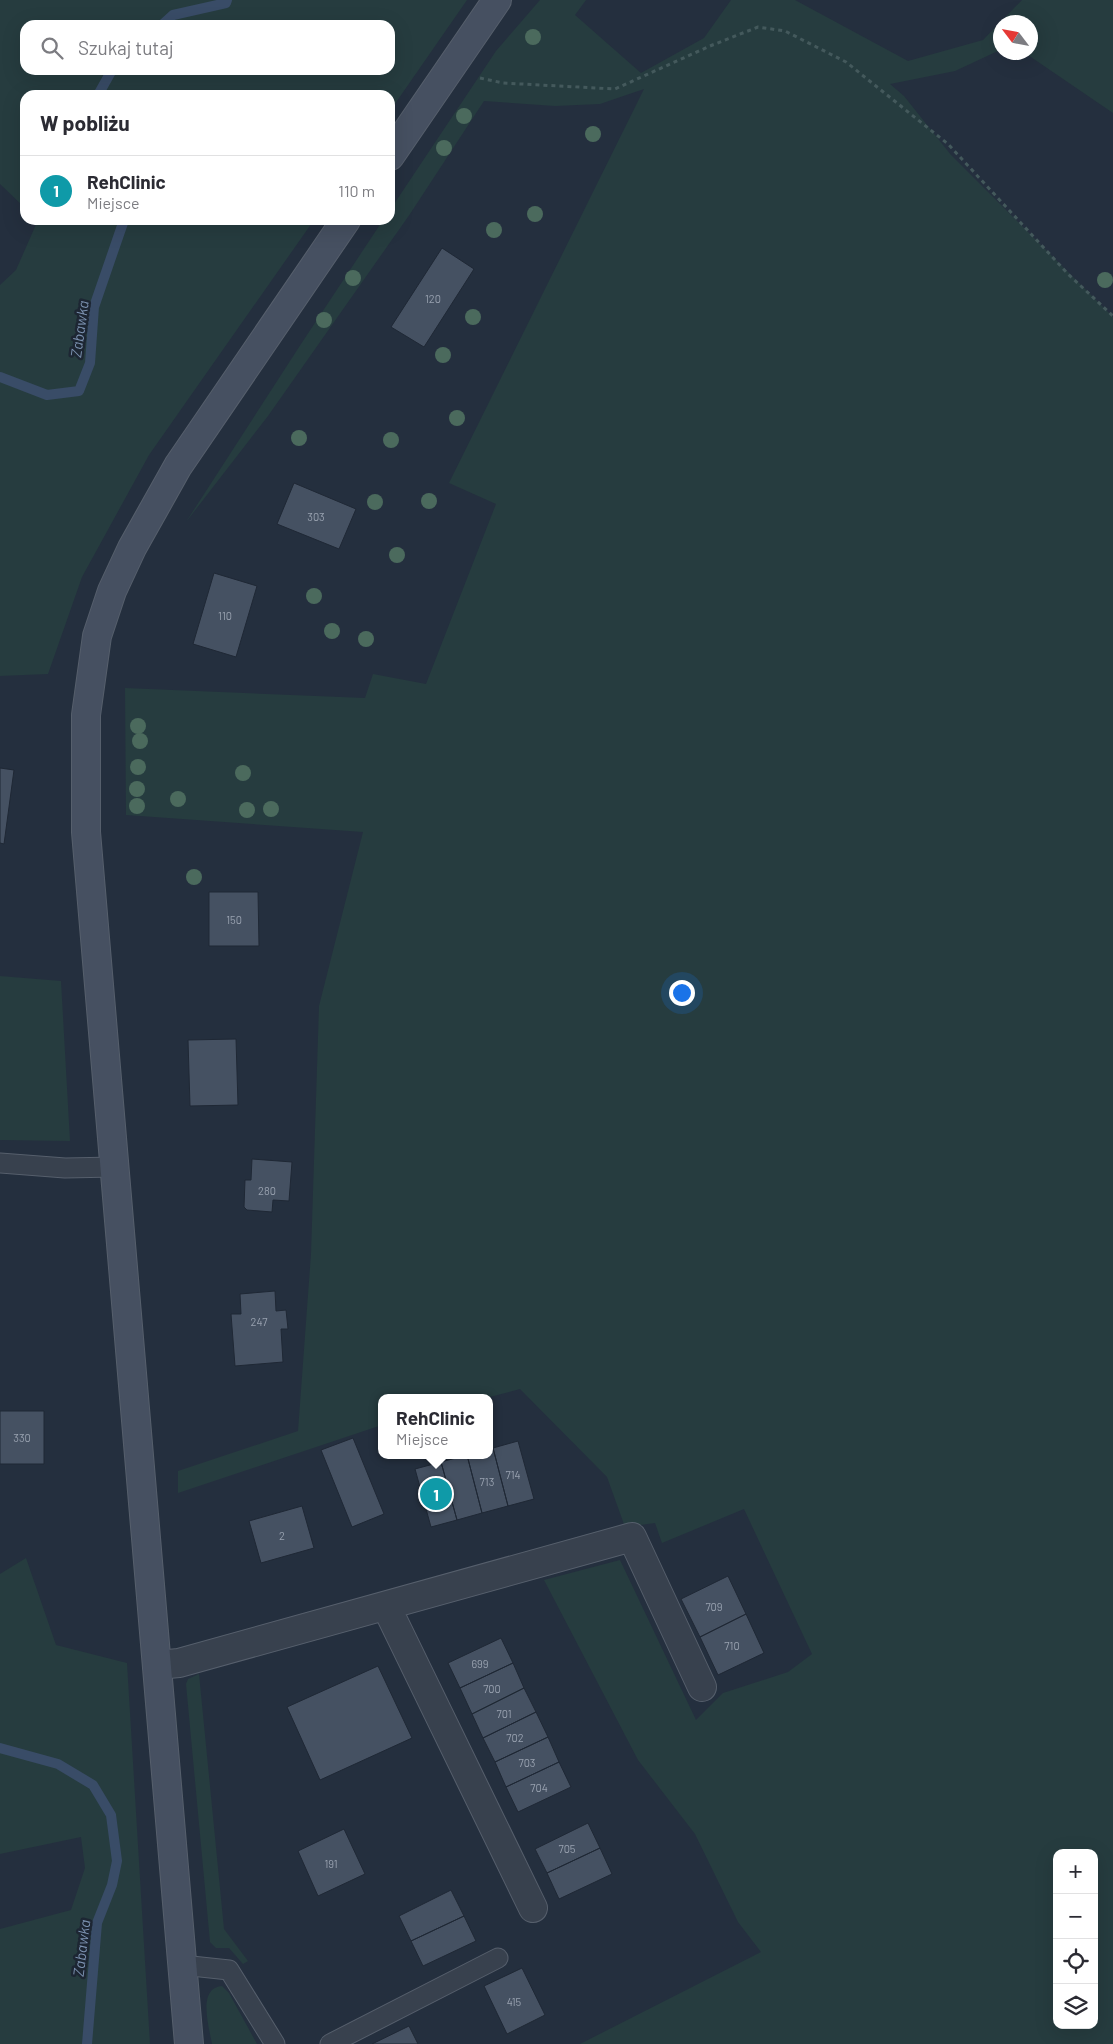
<!DOCTYPE html>
<html lang="pl">
<head>
<meta charset="utf-8">
<style>
  :root { --surface:#fff; --page:#f2f2f3; --text:#2b2b33; --muted:#7c7c81; --line:#e1e1e2; --accent:#db2777 }
  body { margin:0; font-family:Barlow,sans-serif; background:var(--page); color:var(--text) }
  .controls { position:absolute; right:15px; bottom:15px; display:grid; overflow:hidden; border-radius:10px; box-shadow:0 5px 20px #0002 }
  .controls button { width:45px; height:45px; display:grid; place-items:center; padding:0; border:0; border-bottom:1px solid var(--line); background:var(--surface); color:var(--text); font:25px sans-serif }
  .compass { position:absolute; left:993px; top:15px; width:45px; height:45px; border-radius:50%; background:var(--surface); box-shadow:0 5px 20px #0002; rotate:302deg }
  .you { position:absolute; left:681px; top:992px; width:18px; height:18px; margin:-12px; border:4px solid #fff; border-radius:50%; background:#1a73e8; box-shadow:0 0 0 8px #1a73e833 }
  .badge { display:grid; place-items:center; width:32px; height:32px; border-radius:50%; background:var(--accent); color:#fff; font-size:16px; font-weight:700 }
  .pin { position:absolute; translate:-50% -50%; border:2px solid #fff; box-shadow:0 1px 5px #0006 }
  .popup { position:absolute; left:378px; top:1394px; width:115px; height:65px; box-sizing:border-box; display:grid; place-content:center; border-radius:10px; background:var(--surface); filter:drop-shadow(0 1px 4px #0005); font-size:16px; white-space:nowrap; color:var(--muted) }
  .popup b { font-size:19px; color:var(--text) }
  .popup::after { content:''; position:absolute; left:50%; top:100%; margin-left:-10px; border:10px solid transparent; border-top-color:var(--surface) }
  .list { margin:0; padding:0; list-style:none }
  h2 { display:flex; justify-content:space-between; align-items:center; height:65px; margin:0; padding:0 20px; font-size:21px }
  h2 small { font-size:16px; font-weight:400; color:var(--muted) }
  .list li { display:grid; grid-template-columns:32px 1fr auto; gap:15px; align-items:center; box-sizing:border-box; height:70px; padding:0 20px; border-top:1px solid var(--line) }
  .list b { display:block; font-size:19px; white-space:nowrap }
  .list p { margin:0; font-size:16px; white-space:nowrap; color:var(--muted) }
  .list em { font-size:16px; font-style:normal; color:var(--muted) }
  .icon { flex:none; width:28px; height:28px; fill:none; stroke:currentColor; stroke-width:2; stroke-linecap:round; stroke-linejoin:round }
  .map { position:relative; flex:none; width:1113px; height:2044px; overflow:hidden }
  .search { position:absolute; background:var(--surface); box-shadow:0 5px 20px #0002; left:20px; top:20px; width:375px; height:55px; display:flex; align-items:center; gap:12px; box-sizing:border-box; padding:0 18px; border-radius:15px; color:var(--muted); font-size:19px }
  .panel { position:absolute; background:var(--surface); box-shadow:0 5px 20px #0002; left:20px; top:90px; width:375px; height:135px; border-radius:15px }
  .map>svg:first-child { display:block }
  .green { fill:#263c3f; fill-rule:evenodd }
  .lines { fill:none; stroke-linecap:round; stroke-linejoin:round }
  .stream { stroke:#394c67; stroke-width:10 }
  .building { fill:#455162; stroke:#1f2835 }
  .service-casing { stroke:#565f6c; stroke-width:21 }
  .minor-casing { stroke:#565f6c; stroke-width:30 }
  .secondary-casing { stroke:#565f6c; stroke-width:30 }
  .path { stroke:#44595c; stroke-width:3; stroke-dasharray:4 4; stroke-linecap:butt }
  .service { stroke:#38414e; stroke-width:19 }
  .minor { stroke:#38414e; stroke-width:28 }
  .secondary { stroke:#465061; stroke-width:28 }
  .tree { fill:#4b6a5d }
  .labels { text-anchor:middle; dominant-baseline:central; stroke-width:5; stroke-linejoin:round; paint-order:stroke }
  .number-label { font-size:11px; fill:#98a1af }
  .water-label { font-size:15px; font-style:italic; fill:#7c92b1; stroke:#1d2633 }
</style>
</head>
<body>
<div class="map">
<svg width="1113" height="2044" viewBox="0 0 1113 2044">
  <rect width="100%" height="100%" fill="#242f3e"/>
  <path class="green" d="M0,0h467l-77,111v-16h-365v113l-25,-24zM25,25h365v45h-365z
    M540,0h46l-11,15 66,58 63,-35 27,-38h64l113,61 75,-21 39,-40h91v113l-88,-60 5,-1v-30h-30v28l-45,21 -65,13 14,12 47,59 162,162v1727h-533l181,-92 -23,-30 -43,-88 -57,-74 -94,-180 76,-20 76,160 27,-27 65,-21 24,-18 -68,-145 -82,34 -7,-20 -30,4 -18,-50 -87,-88 -34,9h-104v27l-204,68v-22l120,-40 13,-177 8,-248 44,-174 -237,-17 -1,-127 240,10 8,-24 53,10 70,-180 -47,-21 195,-394 -44,15 -45,2 -71,-5 -74,113 -142,202 -82,106 115,-178 82,-124h7v-10l106,-159zM1057,1853h37v172h-37z
    M38,220h276l-165,235 -67,122 -34,97 -48,2v-391l16,-15z
    M0,976l61,5 9,160 -70,-1z
    M26,1558l30,87 71,18 23,381h-150v-115l71,-19 14,-42 -4,-31 -81,17v-280z
    M199,1674l25,255 24,32 -5,3 -14,-16h-13l-6,-6 -24,-258 2,-5z
    M222,1986l7,7 28,51h-45c-3,-17 -15,-56 10,-58z"/>
  <g class="lines">
    <path class="stream" d="M162,25l11,-10 53,-12 1,-3
      M98,95l14,-25
      M0,377l47,18 32,-4 11,-28 4,-56 30,-87
      M0,1748l58,16 35,21 18,30 6,46 -5,24 -15,38 -10,121"/>
  </g>
  <path class="building" d="M442,248l32,21 -50,78 -33,-20z
    M294,483l62,26 -17,40 -62,-25z
    M214,573l43,13 -21,71 -43,-13z
    M0,768l14,2 -10,74 -4,-1z
    M209,892h49l1,54h-50z
    M236,1039l2,66 -48,1 -2,-66z
    M252,1159l40,3 -3,39 -16,-1 -1,12 -25,-2 -3,-3 1,-27h6z
    M275,1291l1,20 10,-1 2,19h-7l2,33 -48,4 -4,-52h10l-1,-20z
    M0,1411h44v53h-44z
    M353,1438l31,76 -32,13 -31,-77z
    M518,1441l16,58 -26,7 -15,-58z
    M493,1448l15,58 -26,7 -15,-58h23v-6z
    M467,1455l15,58 -25,7 -16,-58z
    M441,1462l16,58 -26,7 -16,-58z
    M302,1506l12,42 -53,15 -12,-42z
    M728,1576l18,38 -46,23 -19,-38z
    M746,1614l18,39 -46,22 -18,-38z
    M501,1638l12,25 -53,25 -12,-25z
    M513,1663l11,25 -52,26 -12,-26z
    M378,1666l34,72 -92,42 -33,-73z
    M524,1688l12,24 -53,26 -11,-24z
    M536,1712l12,25 -53,25 -12,-24z
    M548,1737l11,25 -53,25 -11,-25z
    M559,1762l12,25 -53,25 -12,-25z
    M588,1823l12,25 -53,25 -12,-24z
    M344,1829l21,45 -47,22 -20,-45z
    M600,1848l12,26 -53,25 -12,-26z
    M451,1890l13,26 -53,25 -12,-25z
    M464,1916l12,25 -53,25 -12,-25z
    M522,1968l23,47 -38,19 -23,-48z
    M409,2026l9,18h-46z"/>
  <g class="lines">
    <g class="service-casing">
      <path id="service" d="M0,1163l65,5 50,-1
        M182,1965l47,5 46,74
        M330,2044l168,-86"/>
    </g>
    <g class="minor-casing">
      <path id="minor" d="M386,1606l147,302
        M157,1665l22,-2 453,-126 70,150"/>
    </g>
    <g class="secondary-casing">
      <path id="secondary" d="M390,156l107,-156
        M189,2044l-103,-1212v-117l11,-79 15,-45 20,-43 46,-82 168,-246"/>
    </g>
    <path class="path" d="M480,78l23,5 112,6 95,-43 48,-19 27,4 61,31 102,82 120,130 45,42"/>
    <use href="#service" class="service"/>
    <use href="#minor" class="minor"/>
    <use href="#secondary" class="secondary"/>
  </g>
  <g class="tree">
    <circle cx="533" cy="37" r="8"/>
    <circle cx="464" cy="116" r="8"/>
    <circle cx="593" cy="134" r="8"/>
    <circle cx="444" cy="148" r="8"/>
    <circle cx="535" cy="214" r="8"/>
    <circle cx="494" cy="230" r="8"/>
    <circle cx="353" cy="278" r="8"/>
    <circle cx="1105" cy="280" r="8"/>
    <circle cx="473" cy="317" r="8"/>
    <circle cx="324" cy="320" r="8"/>
    <circle cx="443" cy="355" r="8"/>
    <circle cx="457" cy="418" r="8"/>
    <circle cx="299" cy="438" r="8"/>
    <circle cx="391" cy="440" r="8"/>
    <circle cx="429" cy="501" r="8"/>
    <circle cx="375" cy="502" r="8"/>
    <circle cx="397" cy="555" r="8"/>
    <circle cx="314" cy="596" r="8"/>
    <circle cx="332" cy="631" r="8"/>
    <circle cx="366" cy="639" r="8"/>
    <circle cx="138" cy="726" r="8"/>
    <circle cx="140" cy="741" r="8"/>
    <circle cx="138" cy="767" r="8"/>
    <circle cx="243" cy="773" r="8"/>
    <circle cx="137" cy="789" r="8"/>
    <circle cx="178" cy="799" r="8"/>
    <circle cx="137" cy="806" r="8"/>
    <circle cx="271" cy="809" r="8"/>
    <circle cx="247" cy="810" r="8"/>
    <circle cx="194" cy="877" r="8"/>
  </g>
  <g class="labels">
    <g class="number-label">
      <text x="433" y="298">120</text>
      <text x="316" y="516">303</text>
      <text x="225" y="615">110</text>
      <text x="234" y="919">150</text>
      <text x="267" y="1190">280</text>
      <text x="259" y="1321">247</text>
      <text x="22" y="1437">330</text>
      <text x="513" y="1474">714</text>
      <text x="487" y="1481">713</text>
      <text x="282" y="1535">2</text>
      <text x="714" y="1606">709</text>
      <text x="732" y="1645">710</text>
      <text x="480" y="1663">699</text>
      <text x="492" y="1688">700</text>
      <text x="504" y="1713">701</text>
      <text x="515" y="1737">702</text>
      <text x="527" y="1762">703</text>
      <text x="539" y="1787">704</text>
      <text x="567" y="1848">705</text>
      <text x="331" y="1863">191</text>
      <text x="514" y="2001">415</text>
    </g>
    <g class="water-label">
      <text transform="translate(79 329) rotate(-82)">Zabawka</text>
      <text transform="translate(81 1948) rotate(-83)">Zabawka</text>
    </g>
  </g>
</svg>
<div class="controls">
<button>+</button>
<button>−</button>
<button><svg class="icon" aria-label="locate" viewBox="0 0 24 24"><circle cx="12" cy="12" r="6"/><path d="M12 2v4M12 18v4M2 12h4M18 12h4"/></svg></button>
<button><svg class="icon" aria-label="layers" viewBox="0 0 24 24"><path d="M12 4l9 5-9 5-9-5zM3 14l9 5 9-5"/></svg></button>
</div>
<svg class="compass" viewBox="-18 -18 36 36"><path d="M0-13l5 13h-10z" fill="#e53935"/><path d="M0 13l5-13h-10z" fill="#7c7c81"/></svg>
<div class="you"></div>
<div class="pin badge" style="left:436px;top:1494px;background:#0f9aa8">1</div>
<div class="popup"><b>RehClinic</b>Miejsce</div>
<div class="search"><svg class="icon" aria-label="search" viewBox="0 0 24 24"><circle cx="10" cy="10" r="6"/><path d="M15 15l6 6"/></svg>Szukaj tutaj</div>
<section class="panel">
<h2>W pobliżu<small></small></h2>
<ul class="list">
<li><span class="badge" style="background:#0f9aa8">1</span><div><b>RehClinic</b><p>Miejsce</p></div><em>110 m</em></li>
</ul>
</section>
</div>
</body>
</html>
